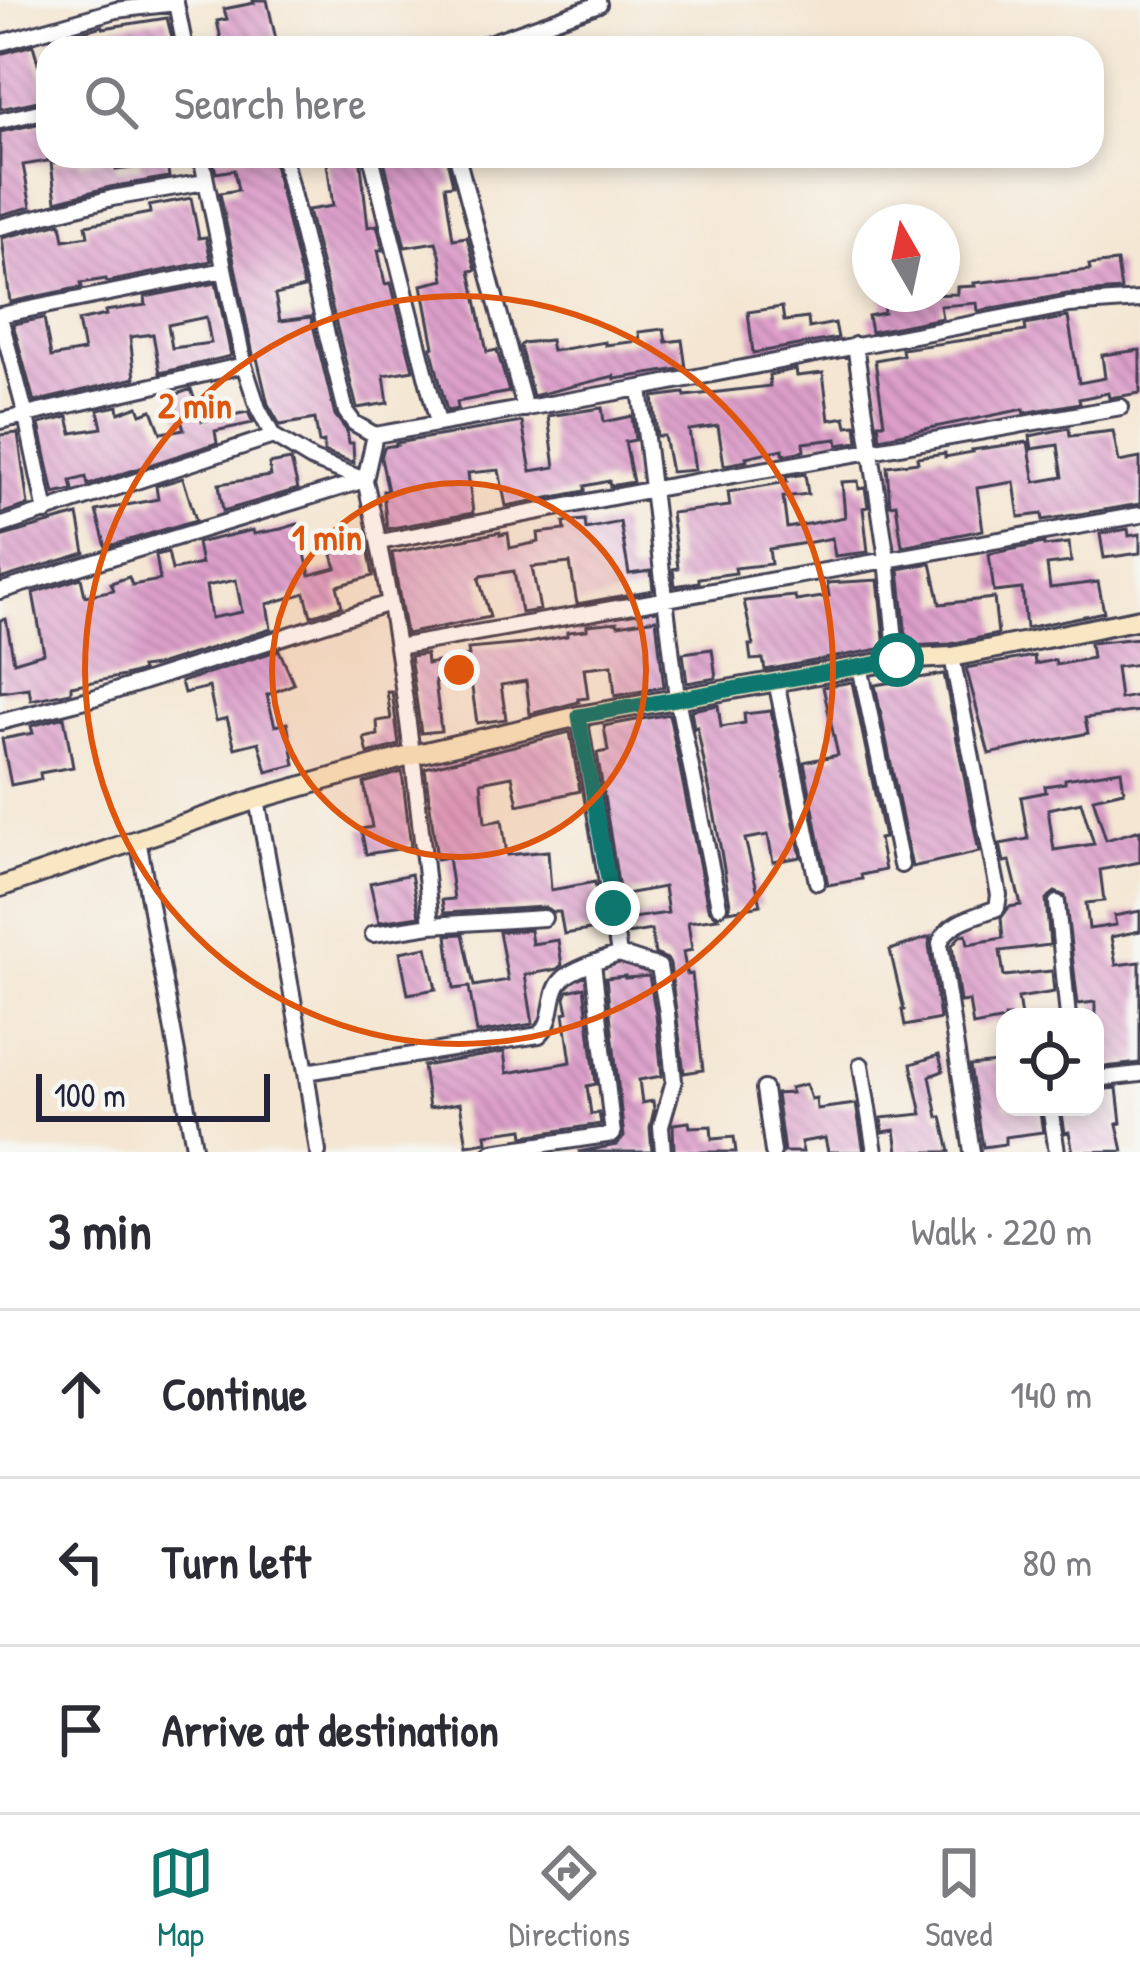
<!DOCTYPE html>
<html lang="en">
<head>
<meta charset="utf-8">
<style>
  :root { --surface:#fff; --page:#f7f7f7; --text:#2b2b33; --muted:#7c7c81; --line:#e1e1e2; --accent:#0f766e }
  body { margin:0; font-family:"Patrick Hand",sans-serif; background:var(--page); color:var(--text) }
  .controls { position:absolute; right:36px; bottom:36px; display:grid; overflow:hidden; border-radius:24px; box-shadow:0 6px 18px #0003 }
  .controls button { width:108px; height:108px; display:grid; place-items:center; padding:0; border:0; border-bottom:3px solid var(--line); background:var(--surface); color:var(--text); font:60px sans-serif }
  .compass { position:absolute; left:852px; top:204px; width:108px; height:108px; border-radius:50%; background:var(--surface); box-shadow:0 6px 18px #0003; rotate:351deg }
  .scale { position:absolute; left:36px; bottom:30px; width:234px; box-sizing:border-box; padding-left:12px; border:6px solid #22223b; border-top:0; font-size:33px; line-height:42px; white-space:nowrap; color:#22223b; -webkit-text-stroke:9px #f6f6f2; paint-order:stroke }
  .stop { position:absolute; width:36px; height:36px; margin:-27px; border:9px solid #0f766e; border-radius:50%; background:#fff }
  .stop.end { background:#0f766e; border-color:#fff; box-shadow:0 3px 12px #0008 }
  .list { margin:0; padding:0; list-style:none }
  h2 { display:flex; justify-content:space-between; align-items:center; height:156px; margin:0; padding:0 48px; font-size:51px }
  h2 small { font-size:39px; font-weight:400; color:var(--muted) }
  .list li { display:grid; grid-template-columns:78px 1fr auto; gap:36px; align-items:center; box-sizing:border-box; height:168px; padding:0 48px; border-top:3px solid var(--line) }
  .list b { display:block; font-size:45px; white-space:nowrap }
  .list em { font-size:39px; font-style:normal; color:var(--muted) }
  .icon { flex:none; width:66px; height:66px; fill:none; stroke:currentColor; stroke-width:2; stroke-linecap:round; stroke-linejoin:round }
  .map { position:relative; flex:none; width:1140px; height:1152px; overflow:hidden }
  .search { position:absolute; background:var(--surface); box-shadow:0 6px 18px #0003; left:36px; right:36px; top:36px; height:132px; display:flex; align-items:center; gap:30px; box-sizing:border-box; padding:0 42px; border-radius:36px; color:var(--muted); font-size:45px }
  .sheet { height:660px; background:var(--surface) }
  nav { display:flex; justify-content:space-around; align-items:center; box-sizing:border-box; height:168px; border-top:3px solid var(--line); background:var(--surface); font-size:33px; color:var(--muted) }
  nav a { display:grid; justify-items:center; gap:6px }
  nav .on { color:var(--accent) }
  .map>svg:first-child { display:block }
  .building { fill:url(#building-back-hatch); fill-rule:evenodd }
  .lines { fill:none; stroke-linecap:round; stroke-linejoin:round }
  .street-casing { stroke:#423f52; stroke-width:20 }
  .secondary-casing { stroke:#423f52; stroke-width:24 }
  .street { stroke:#fff; stroke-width:14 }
  .secondary { stroke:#f9e7c3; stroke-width:18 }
  .route { stroke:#0f766e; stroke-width:15 }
  .ring { fill:none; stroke:#de560e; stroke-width:6 }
  .centre { fill:#de560e; stroke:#f6f6f2; stroke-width:6 }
  .ring-label { font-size:36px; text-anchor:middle; font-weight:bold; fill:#de560e; stroke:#f6f6f2; stroke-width:9; stroke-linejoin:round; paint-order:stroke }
</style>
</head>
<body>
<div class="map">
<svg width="1140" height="1152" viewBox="0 0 1140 1152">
  <defs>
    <pattern id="building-back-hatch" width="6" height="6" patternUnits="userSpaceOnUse" patternTransform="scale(3)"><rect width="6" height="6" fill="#dd9fca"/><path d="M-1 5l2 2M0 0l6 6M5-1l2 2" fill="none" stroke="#b381a5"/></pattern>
  </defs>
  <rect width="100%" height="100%" fill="#f6f6f2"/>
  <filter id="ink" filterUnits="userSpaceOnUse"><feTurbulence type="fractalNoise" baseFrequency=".00833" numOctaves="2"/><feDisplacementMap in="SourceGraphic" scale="24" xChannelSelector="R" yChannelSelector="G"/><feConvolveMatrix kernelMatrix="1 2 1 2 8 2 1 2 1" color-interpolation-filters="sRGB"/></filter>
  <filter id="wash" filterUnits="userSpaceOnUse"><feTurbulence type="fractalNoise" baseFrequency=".004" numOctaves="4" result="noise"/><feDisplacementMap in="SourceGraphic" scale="48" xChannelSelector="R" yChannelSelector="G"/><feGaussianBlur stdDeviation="2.7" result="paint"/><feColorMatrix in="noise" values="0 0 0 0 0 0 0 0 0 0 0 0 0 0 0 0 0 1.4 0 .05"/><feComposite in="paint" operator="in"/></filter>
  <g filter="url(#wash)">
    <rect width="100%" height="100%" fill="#f4e6d2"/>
    <g id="blocks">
      <path class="building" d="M253,0h14l11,48h-55l-6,-27 10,-2 -3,-10 30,-6z
        M167,18l5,20 -36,7 1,3h-84l-2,-8 51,-14 1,2z
        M33,45l15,54 -48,10v-55z
        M46,122l2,39 -25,4 8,42 -31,8v-83z
        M113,156l3,14 24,-3 -1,-11h27l3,21 -59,10 -54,14 -5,-38 29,-4 1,5z
        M212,156h60l32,132 -29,7 5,26 31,-4 24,98 12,16 2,12h4l1,20 -30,-11v-10l-5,1 -4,-24 -35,6 -12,-21 -11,-46 -3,1 -34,-166 18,-3 -4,-20 -18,3z
        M326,156h34l8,71 9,-2 6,25h-5l7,34 6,-1 22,87 -29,5 4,28 -31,5 -49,-198 25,-4z
        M383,156h63l7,29 -8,1 8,53 14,-2 9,33 -6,1 17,81 10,-2 12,42 -52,10 1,7 -11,2 -16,-64h3l-12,-62 22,-5 -4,-26 -4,-12 -31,5z
        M191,198l8,40 7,-1 5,24 -104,21 -1,-3 -25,4 1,4 -72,15 -8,-64 59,-15 3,17 24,-4 -2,-11 64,-12 -1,-7z
        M1117,262l4,28 -54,4 -89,17 -1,-8 -37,3 2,12 -71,14 -3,-16 16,-3 -2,-17 75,-2v-7l18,-1 -1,-3 116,-13 -1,-5z
        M216,283l15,73 -71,17 -7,-39 -23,3 5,41 -101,24 -21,-78 31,-6 7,39 33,-6 -6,-30 28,-6 -1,-4 41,-6 -1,-8zM206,317l5,26 -39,5 -4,-23z
        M782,307l2,14 24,-3 1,10 26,-5 3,15 -85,15 -5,-41z
        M1068,317l11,66 26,-5 -3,-23 38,-5v43l-31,5 -1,-5 -29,6 1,4 -56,10v-4l-144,29 -2,-15h6l-9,-63 28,-5 -1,-6 124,-18 -1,-6z
        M664,329l2,13 16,-2 4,28 -71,11 -1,-3 -81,20 -13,-50 3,-3 27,-3 2,11 53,-9v3l35,-4 -1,-9z
        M796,369l1,7 26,-3 6,47 16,-3 2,9 9,-1 2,17 -20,3 -1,-6 -34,4 1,8 -21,4v-6l-37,8 1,4 -23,4 -6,-39 -29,4 6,40 -24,2 -7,-36h-7l-4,-39 31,-4 1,3 85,-10 -1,-11z
        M191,389l11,32 46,-9 5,11 -38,8 2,12 -129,42 -2,-8 -15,4 2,9 -19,4 -15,-70 29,-7 4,16 30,-5 -4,-18 20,-4 1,7 19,-7 3,8 11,-4 9,23 23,-4 -12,-33z
        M602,408l2,14 28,-6 3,24 -10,2 8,40 -23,4 -1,-5 -24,5v5l-79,15 -7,-36 -31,3 5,40 -86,16 -4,-38h5l-7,-33 3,-11 13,-2 -1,-2 126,-21 9,49 24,-4 -7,-51z
        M1069,428l1,8 43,-5 6,31 21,-4v46l-97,16 -1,-6 -23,3 -5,-35 -37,6 6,42 -81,16 -6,-42 -6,1 -3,-39 31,-4 -1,-5 28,-4v4l28,-5 -1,-2 56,-8 7,40 28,-5 -5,-32 -26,4 -2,-13z
        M18,433l10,72 -28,9v-79z
        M291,460l7,29 -75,22 -4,-27 52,-8 -2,-12z
        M805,474l3,20 -25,3 4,31 58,-11 -3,-35 16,-1 1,8 6,-1 3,19 -5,1 5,44 -33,4 -3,-18 -26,5 -37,6 2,15 -36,4 1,5 -37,5v4l-24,4 -2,-17 5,-1 -7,-55 59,-7 -2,-14 59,-10 -1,-5z
        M183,478l13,42 -90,27 -10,-36 62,-12 -2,-13z
        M78,515l7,38 -85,26v-42z
        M585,520l1,9 34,-7 9,52 22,-3 2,19 -76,14 -7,-41 -38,4 8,43 -19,3 -7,-42 -33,5 -2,3 11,38 -84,17 -14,-81 108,-21v3l8,-2 2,15 29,-6 -1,-9 27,-3 -1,-8z
        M298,524l12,51 26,-7 -5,-17 36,-10 6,35 -36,10 5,20 -31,10 -6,-23 -38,11 4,25 -116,37 -14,2 1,3 -18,5 -53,10v6l-40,8 -2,-12 -29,4v-72l6,-1 8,43 30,-9 -11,-60 48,-15 4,18 29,-6 -3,-7 18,-6 3,8 28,-5 -4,-25 12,-3 4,18 29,-6 -4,-21 56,-13 1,4 27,-5zM236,580l6,32 -31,6 -5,-32z
        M1128,529l1,7 11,-2v19l-36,5 -4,-24z
        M1044,543v3l25,-3 2,19 -24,3 3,23 48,-6 6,30 -78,16 -4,-39 -28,3 -5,-38z
        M931,563l9,41 54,-6 4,36 -48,10 -43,2 -8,-77z
        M878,580l7,68 -120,22 -2,-11 -12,1 -2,-15h4l-9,-44 51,-5 1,5 33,-5 -2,-13z
        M656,619l8,68 -49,9 -3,-31 -28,3 4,30 -10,1 1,3 -49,12 -4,-33 -25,4 5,34 -29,4 -7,-49 -35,7 6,50 -20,2 -11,-77 16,-2 1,10 42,-8 -1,-7 55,-5 44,-8v-4l20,-2v-5l30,-3 1,3z
        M1140,638v26l-24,3 4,32 20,-4v16l-55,7 3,15 -99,21 -23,-86 68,-12 1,8 20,-4 1,5 36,-7 -2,-15z
        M712,649l4,29 -29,5 -4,-30z
        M279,650l15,34 -27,11 8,31 12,-3 8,42 -28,7 -8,-30 -24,6 -8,-30 -11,3 -7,-34 -25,6 -3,-11z
        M944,674l35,178 -67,15 -37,-182z
        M852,682l32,156 -5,1 6,31 -24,5 1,4 -34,6 -24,-123 34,-7 -15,-68z
        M387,692h5l7,53 -31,9 -4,-16 14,-3 -1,-14 14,-2z
        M718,705l3,22 24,-4 -1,-9 27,-3 30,146 -28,5 -5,-27 -23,4 16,66 -32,6 1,-7 -14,-82 -19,-95 -3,1 -3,-18z
        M669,714l39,194 10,10 -30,4 4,28 -9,2 4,23 5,-1 11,96 -19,3 -14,-109 -3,-5 -12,-5 -4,-24 -24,4 -2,-15 43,-6 -4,-26 -44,8 -23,-142 11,-2 -4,-25z
        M64,717l9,50 -33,6 1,6 -30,6 -9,-46 31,-6 -2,-7z
        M570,732l10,59 -62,14 -6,-29 -31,6 4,41 17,-3 5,35 41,-4 3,39 44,-8 8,46 -39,6 -4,-22h-6l-10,-5 -100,6 -2,-13 12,-1 -6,-42 -11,2 -12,-91z
        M1121,770l3,21 -31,7 13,42 34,-10v32l-40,8 4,31 -18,2 3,26 27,-4 -2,-9 26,-5v20l-29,6 5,28 24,-3v101l-45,5v-66l-17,2 -13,-108 -10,-4 -9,7 4,46 -50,6 4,25 48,-5 2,21 -36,6 3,19h-16v3l-32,6 -4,-25 -9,1 -8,-57 9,-10 5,-1 2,10 35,-6 -2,-20 8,-11 12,-2 -11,-44 -6,1 -4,-18 28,-5 -7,-42 25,-5 -1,-6 20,-3v-4zM1081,802l13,42 -40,6 -6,-41z
        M402,772l9,75 -45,7 -5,-25 11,-2 -8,-44z
        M411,874l8,42 -40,6 -9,-39z
        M530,930l2,14 26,-4 4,25 -5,4 -32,6 8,49 -56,9 -8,-46 -15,2 -7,-54 16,-1 11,52 34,-6 -9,-48z
        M930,937l-1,8 11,74 -35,7 -3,-16h2l-14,-60z
        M427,947l9,42 -28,5 -8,-42z
        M625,976v2l24,-2 7,39 6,61 -23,4 3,23 11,-2 1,9 -4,17 2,25h-74l38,-7 8,-8 -18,-159z
        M584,987l12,97 -9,2 4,28 8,-1 2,11 -77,12 -1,-7 -37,5 1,8 -20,3 -7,-42 -31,5 -6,-42 81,-14 3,21 64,-11 -7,-49 4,-1 -3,-14 3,-7z
        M939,1055l4,16 -13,5 8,41h4l8,35h-52l-3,-22 -12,2 -2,-14 41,-4 -11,-50z
        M1005,1062v45h34l4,25 -38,5v7l-22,3 -13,-81z
        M806,1084l5,15 5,-1 1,11 39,-5 8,48h-36l-3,-14 -24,4 2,10h-19l-8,-58 16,-1 -2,-5z
        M1117,1088l4,35 -4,1 6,27 -50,1 -4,-20 -4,1 -4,-26h34v-17z
        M689,1122l1,5 21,-1 1,13 22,-2 2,15h-62l-1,-28z"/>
    </g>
  </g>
  <g filter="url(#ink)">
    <use href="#blocks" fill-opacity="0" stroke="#423f52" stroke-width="3"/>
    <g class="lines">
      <g class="street-casing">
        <path id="street" d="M0,43l116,-33 60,-7 9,45
          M475,48l124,-44 -2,-4
          M0,121l48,-11
          M201,156l43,209 14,43 15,28 40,24 52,20c34,147 51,296 66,445l113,-7
          M371,156l67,267
          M457,156l68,253
          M0,227l112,-29 93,-16
          M0,315l224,-45
          M0,317l26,99 20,96
          M855,345l32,214 10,101
          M640,388l37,310 42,208
          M0,421l244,-56
          M375,435l265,-47 429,-83 71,-5
          M0,526l273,-90
          M380,542l274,-53 467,-82
          M0,591l365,-111 10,-45 -21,-12 -8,-11 -63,-256
          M397,647l743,-132
          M952,657l47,238 -2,13c-20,8 -49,13 -57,35l32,209
          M860,666l41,199
          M776,681l41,201
          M579,716l40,238 40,13 8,46 7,68 -13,45 2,26
          M0,722l93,-24 296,-95
          M257,799l49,273 12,80
          M138,839l57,313
          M1057,903l11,114
          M373,934l58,-9
          M861,1065l14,87
          M306,1072l233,-37c18,-15 8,-42 25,-57 7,-7 20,-11 29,-15
          M1095,1079l45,-5
          M764,1089l9,63
          M1050,1107l7,45
          M492,1152l121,-18 -20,-171 26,-9"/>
      </g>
      <g class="secondary-casing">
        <path id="secondary" d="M0,887l257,-88 156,-44 166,-39 318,-56 55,-3 188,-38"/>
      </g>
      <use href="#street" class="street"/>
      <use href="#secondary" class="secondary"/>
    </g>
  </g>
  <g class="lines" filter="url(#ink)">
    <path class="route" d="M613,908l-34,-192 318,-56"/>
  </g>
  <circle cx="459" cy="670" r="187" fill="#de560e" fill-opacity=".12"/>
  <g class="ring">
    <circle cx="459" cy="670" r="187"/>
    <circle cx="459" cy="670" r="374"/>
  </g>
  <circle cx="459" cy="670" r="18" class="centre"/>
  <g class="ring-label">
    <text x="195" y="418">2 min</text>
    <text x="327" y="550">1 min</text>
  </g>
</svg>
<div class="controls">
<button><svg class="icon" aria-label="locate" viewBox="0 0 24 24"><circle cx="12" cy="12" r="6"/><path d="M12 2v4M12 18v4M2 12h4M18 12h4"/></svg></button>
</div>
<svg class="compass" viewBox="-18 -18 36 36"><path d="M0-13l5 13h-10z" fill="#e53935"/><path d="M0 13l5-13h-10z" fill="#7c7c81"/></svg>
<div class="scale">100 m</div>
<div class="stop" style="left:897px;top:660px"></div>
<div class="stop end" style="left:613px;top:908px"></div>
<div class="search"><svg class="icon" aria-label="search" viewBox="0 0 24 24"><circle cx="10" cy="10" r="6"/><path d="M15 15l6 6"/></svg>Search here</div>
</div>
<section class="sheet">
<h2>3 min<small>Walk · 220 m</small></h2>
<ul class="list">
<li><svg class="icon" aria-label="ahead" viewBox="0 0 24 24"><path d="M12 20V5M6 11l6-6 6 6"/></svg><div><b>Continue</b></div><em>140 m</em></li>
<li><svg class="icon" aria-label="left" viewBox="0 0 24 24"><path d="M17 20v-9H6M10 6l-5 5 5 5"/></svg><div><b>Turn left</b></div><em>80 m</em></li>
<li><svg class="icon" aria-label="arrive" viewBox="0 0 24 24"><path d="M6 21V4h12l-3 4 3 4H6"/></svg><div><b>Arrive at destination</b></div></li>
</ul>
</section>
<nav>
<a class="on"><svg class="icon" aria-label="map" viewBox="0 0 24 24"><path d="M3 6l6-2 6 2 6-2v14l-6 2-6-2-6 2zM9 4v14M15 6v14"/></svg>Map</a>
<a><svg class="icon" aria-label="directions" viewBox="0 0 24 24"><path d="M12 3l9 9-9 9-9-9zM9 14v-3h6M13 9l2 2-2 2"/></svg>Directions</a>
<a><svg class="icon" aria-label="saved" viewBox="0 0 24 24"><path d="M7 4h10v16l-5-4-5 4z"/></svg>Saved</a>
</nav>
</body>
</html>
